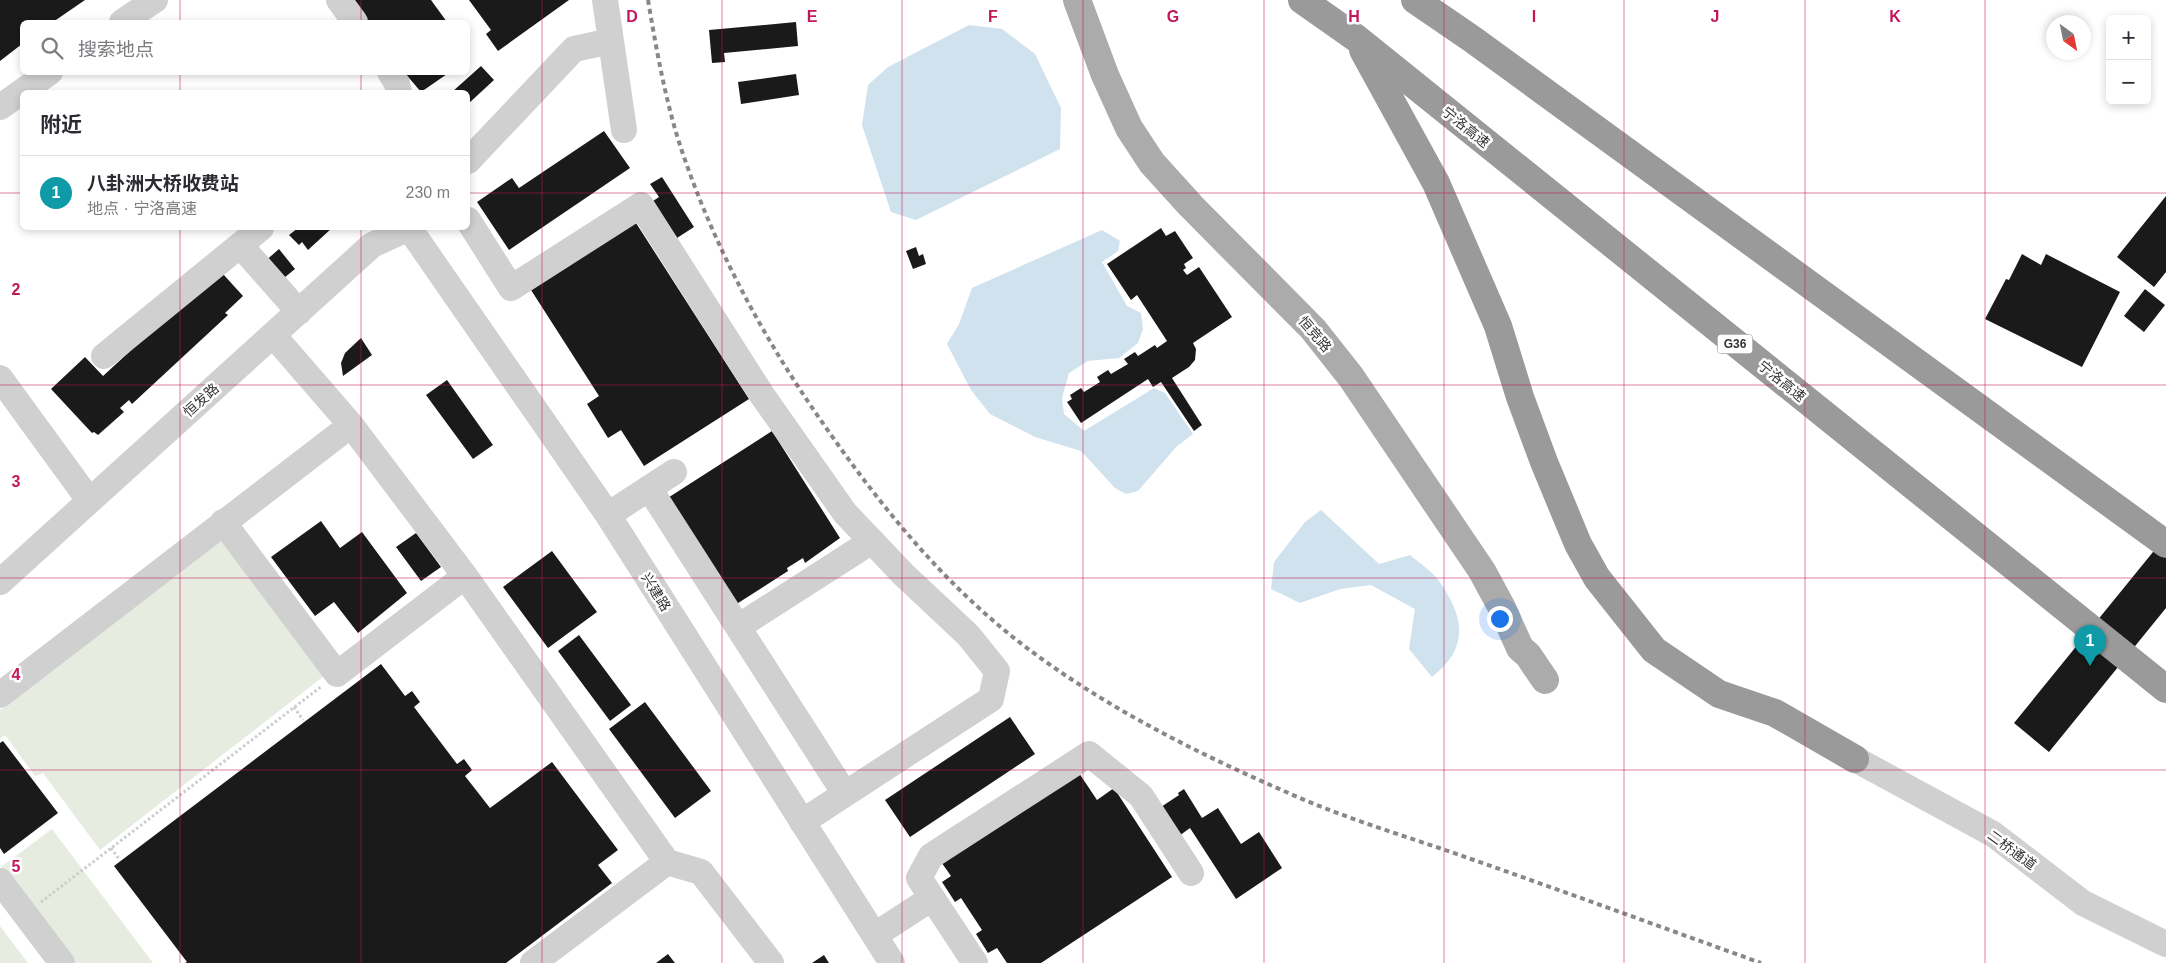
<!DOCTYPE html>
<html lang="zh">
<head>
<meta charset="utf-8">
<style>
  :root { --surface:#fff; --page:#f2f2f3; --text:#2b2b33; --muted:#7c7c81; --line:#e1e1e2; --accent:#e63946 }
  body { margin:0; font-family:Arial,"Noto Sans SC",sans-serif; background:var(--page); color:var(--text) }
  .controls { position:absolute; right:15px; top:15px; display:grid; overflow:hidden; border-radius:8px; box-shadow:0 2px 8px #0003 }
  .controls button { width:45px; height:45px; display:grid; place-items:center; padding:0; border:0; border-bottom:1px solid var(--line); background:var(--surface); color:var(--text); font:25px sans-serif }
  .compass { position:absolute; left:2046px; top:15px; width:45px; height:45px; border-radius:50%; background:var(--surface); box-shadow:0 2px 8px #0003; rotate:147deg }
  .you { position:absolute; left:1499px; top:618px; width:18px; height:18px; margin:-12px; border:4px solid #fff; border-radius:50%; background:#1a73e8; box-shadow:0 0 0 8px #1a73e833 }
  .badge { display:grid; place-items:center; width:32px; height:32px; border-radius:50%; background:var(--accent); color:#fff; font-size:16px; font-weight:700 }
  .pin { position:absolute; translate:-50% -41px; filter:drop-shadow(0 1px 2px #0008) }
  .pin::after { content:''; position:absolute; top:26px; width:18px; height:15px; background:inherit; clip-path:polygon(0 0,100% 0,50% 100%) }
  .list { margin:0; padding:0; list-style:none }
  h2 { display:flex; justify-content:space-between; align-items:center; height:65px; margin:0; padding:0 20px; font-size:21px }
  h2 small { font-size:16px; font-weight:400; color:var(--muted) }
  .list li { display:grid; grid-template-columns:32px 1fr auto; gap:15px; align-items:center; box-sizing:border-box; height:75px; padding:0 20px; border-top:1px solid var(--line) }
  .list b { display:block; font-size:19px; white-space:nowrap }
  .list p { margin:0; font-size:16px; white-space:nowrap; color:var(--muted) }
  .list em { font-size:16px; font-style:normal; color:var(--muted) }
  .icon { flex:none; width:28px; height:28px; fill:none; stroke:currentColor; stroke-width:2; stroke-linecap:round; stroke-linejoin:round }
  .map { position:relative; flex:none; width:2166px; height:963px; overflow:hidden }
  .search { position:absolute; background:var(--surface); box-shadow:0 2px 8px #0003; left:20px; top:20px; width:450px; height:55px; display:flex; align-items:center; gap:12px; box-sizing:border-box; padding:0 18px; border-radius:8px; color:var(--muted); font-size:19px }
  .panel { position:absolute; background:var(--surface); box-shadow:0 2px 8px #0003; left:20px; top:90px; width:450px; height:140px; border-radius:8px }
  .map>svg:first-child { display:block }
  .green { fill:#e6ecdf }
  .water { fill:#cfe2ee }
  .building { fill:#1a1a1a }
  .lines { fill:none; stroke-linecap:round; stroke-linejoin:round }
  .path { stroke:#cdcdcd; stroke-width:3; stroke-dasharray:2.5 2.5; stroke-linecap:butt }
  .minor { stroke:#d0d0d0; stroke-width:26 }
  .major { stroke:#ababab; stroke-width:28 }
  .highway { stroke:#9a9a9a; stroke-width:28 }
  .rail { stroke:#888; stroke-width:4; stroke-dasharray:5 4; stroke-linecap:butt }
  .grid { fill:none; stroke:#c2185b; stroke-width:1; stroke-opacity:0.55 }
  .labels { text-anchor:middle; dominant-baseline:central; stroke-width:5; stroke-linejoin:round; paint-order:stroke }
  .shield { fill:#fff; stroke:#707070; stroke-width:1 }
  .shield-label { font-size:12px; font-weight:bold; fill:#333 }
  .street-label { font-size:14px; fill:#333; stroke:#fff }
  .grid-label { font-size:16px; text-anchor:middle; font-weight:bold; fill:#c2185b; stroke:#fff; stroke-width:5; stroke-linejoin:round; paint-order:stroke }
</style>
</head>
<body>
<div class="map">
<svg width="2166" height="963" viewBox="0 0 2166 963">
  <rect width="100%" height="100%" fill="#fff"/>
  <path class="green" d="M223,540l101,136 -224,174 -57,-77 -8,3 -30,-41 -5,4v-29z
    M52,829l101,134h-80l-72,-96z
    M0,926l28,37h-28z"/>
  <path class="water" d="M969,25l33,4 33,25 26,54 -1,41 -144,71 -25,-8 -29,-87 6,-40 20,-18z
    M1102,230l18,11 -2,10 -16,11 25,44 14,7 2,16 -5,14 -19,15 -31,3 -19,12 -7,25 2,16 20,17 70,-43 11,5 28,41 -17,13 -38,44 -12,3 -11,-6 -34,-37 -46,-14 -45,-23 -19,-24 -24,-46 12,-20 13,-36z
    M1321,510l58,54 31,-9c9,8 22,16 29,26 25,35 31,67 -7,96l-23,-28 6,-40 -44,-24 -31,4 -40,14 -29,-14 3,-27 31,-40z"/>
  <path class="building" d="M0,0h85l-32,22h-31v22l-22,17z
    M352,0h79l16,22h-79z
    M469,0h100l-71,51 -12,-17 5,-4z
    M796,22l2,24 -74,7 1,9 -13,1 -3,-33z
    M481,66l13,14 -26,24v-12h-16z
    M404,72h46l-29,20z
    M796,74l3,21 -58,9 -3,-22z
    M604,131l26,37 -121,82 -32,-48 35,-24 7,10z
    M662,177l32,50 -17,11 -24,-37 6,-4 -9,-13z
    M2166,196v76l-12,15 -37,-30z
    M636,223l113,176 -105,67 -23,-36 -13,8 -21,-34 12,-8 -68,-106z
    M298,228h34l-24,22 -6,-8 -3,3 -10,-10z
    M1161,228l5,8 9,-5 18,27 -9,6 2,4 -3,2 4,5 12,-8 33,50 -39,26 3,6 -1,11 -6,7 -17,11 30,47 -8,6 -33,-49 -8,5 -5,-8 -67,44 -14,-21 5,-3 -2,-4 11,-7 3,4 16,-10 -3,-5 11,-7 3,4 17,-10 -4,-5 11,-7 3,4 17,-11 2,3 10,-7 -30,-46 -6,5 -24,-36z
    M916,247l3,9 4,-2 3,10 -13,5 -7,-18z
    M279,249l16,20 -16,13 -16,-19z
    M2022,254l19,11 5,-11 74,38 -38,75 -97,-48 21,-40 3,1z
    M223,274l20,22 -18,17 3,2 -96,89 -3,-4 -9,8 4,4 -26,23 -4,-3 -2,1 -41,-44 34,-32 18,19 97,-89z
    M2145,289l20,16 -21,27 -20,-16z
    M361,338l11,17 -29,21 -2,-13 4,-10z
    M447,380l46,65 -20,14 -47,-64z
    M772,431l68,107 -35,25 -2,-5 -16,10 1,3 -53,34 -72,-104z
    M321,521l19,27 22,-16 45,61 -49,40 -24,-31 -19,14 -44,-59z
    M416,533l25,34 -20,14 -25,-34z
    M2166,536v72l-117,144 -35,-29z
    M552,551l45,61 -49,36 -45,-61z
    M579,635l52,70 -21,16 -52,-70z
    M381,664l24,32 7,-5 8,11 -6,5 43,57 7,-5 8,11 -7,6 25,32 62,-46 66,88 -20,15 14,18 -106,80h-321l2,-1 -73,-96z
    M645,702l66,89 -36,27 -66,-89z
    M1010,717l25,37 -125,83 -25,-37z
    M3,741l55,72 -54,41 -4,-6v-105z
    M1077,770l20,30 17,-12 58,89 -131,86h-34l-10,-15 -9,5 -12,-19 6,-4 -21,-32 -6,4 -13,-20 9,-6 -12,-17z
    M1184,789l18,29 16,-10 23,36 18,-12 23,36 -46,31 -46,-71 -11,8 -18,-29 18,-12 -1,-2z
    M668,954l7,9h-19z
    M824,955l5,8h-17z"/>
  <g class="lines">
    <path class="path" d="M294,707l9,13
      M111,848l8,11
      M41,902l281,-216"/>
    <path class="minor" d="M339,0l16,22
      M605,0l19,130
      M122,22l33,-22
      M390,72l7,12 2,8
      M0,107l50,-35
      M468,161l106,-112 37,-8
      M468,220l43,68 130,-83 121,190 83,118 59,62 64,60 29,36 -6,28 -189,123
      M409,228l199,287 284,448
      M240,245l59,67
      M273,335l78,90 114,151 202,286 34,10 70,91
      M104,356l157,-128
      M0,378l89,122
      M649,488l196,306
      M608,515l66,-43
      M223,522l114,152 128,-98
      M0,582l372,-337 37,-17
      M738,627l134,-86
      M0,695l351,-270
      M1855,759l138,75 90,69 83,41
      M0,881l62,82
      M875,935l57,-37
      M533,963l134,-101
      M975,963l-56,-85 12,-22 158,-102 52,42 50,77"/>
    <path class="major" d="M1077,0l28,75 24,53 23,35 39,43 122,123 38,48 131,194 20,37 18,40 8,7 17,25"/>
    <path class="highway" d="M1302,0l54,38 810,651
      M1415,0l57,39 694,505
      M1363,50l73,133 62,143 22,71 24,65 34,82 19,34 57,72 65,44 56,19 80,46"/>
    <path class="rail" d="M648,0c8,47 16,93 30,139 30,94 78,186 133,267 62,91 131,179 220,245 82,61 176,107 269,147 56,24 115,41 171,61 97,34 193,69 290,104"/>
  </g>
  <path class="grid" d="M180,0v22M361,0v22M542,0v963M722,0v963M902,0v963M1083,0v963M1264,0v963M1444,0v963M1624,0v963M1805,0v963M1985,0v963M180,72v20M361,72v20M0,193h22M468,193h1698M180,228v735M361,228v735M0,385h2166M0,578h2166M0,770h2166"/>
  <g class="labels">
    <rect class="shield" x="1717.5" y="334.5" width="35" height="19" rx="4"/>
    <g class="shield-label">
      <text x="1735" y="344">G36</text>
    </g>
    <g class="street-label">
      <text transform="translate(1466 127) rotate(39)">宁洛高速</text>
      <text transform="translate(1315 334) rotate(49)">恒竞路</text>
      <text transform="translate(1782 381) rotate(39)">宁洛高速</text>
      <text transform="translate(201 400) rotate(-42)">恒发路</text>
      <text transform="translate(656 592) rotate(58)">兴建路</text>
      <text transform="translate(2012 850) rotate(36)">二桥通道</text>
    </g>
  </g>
  <g class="grid-label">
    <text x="632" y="22">D</text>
    <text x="812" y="22">E</text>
    <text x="993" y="22">F</text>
    <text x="1173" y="22">G</text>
    <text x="1354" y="22">H</text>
    <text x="1534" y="22">I</text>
    <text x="1715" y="22">J</text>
    <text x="1895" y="22">K</text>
    <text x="16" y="295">2</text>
    <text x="16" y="487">3</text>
    <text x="16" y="680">4</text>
    <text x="16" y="872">5</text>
  </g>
</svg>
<div class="controls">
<button>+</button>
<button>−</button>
</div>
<svg class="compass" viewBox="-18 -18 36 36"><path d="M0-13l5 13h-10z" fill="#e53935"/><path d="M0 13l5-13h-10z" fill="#7c7c81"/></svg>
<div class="you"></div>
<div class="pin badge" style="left:2090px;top:666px;background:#0f9aa8">1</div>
<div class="search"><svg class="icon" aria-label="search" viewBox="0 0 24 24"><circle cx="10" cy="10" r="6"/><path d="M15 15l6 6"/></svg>搜索地点</div>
<section class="panel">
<h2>附近<small></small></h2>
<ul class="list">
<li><span class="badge" style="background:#0f9aa8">1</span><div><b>八卦洲大桥收费站</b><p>地点 · 宁洛高速</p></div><em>230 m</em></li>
</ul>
</section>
</div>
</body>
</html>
